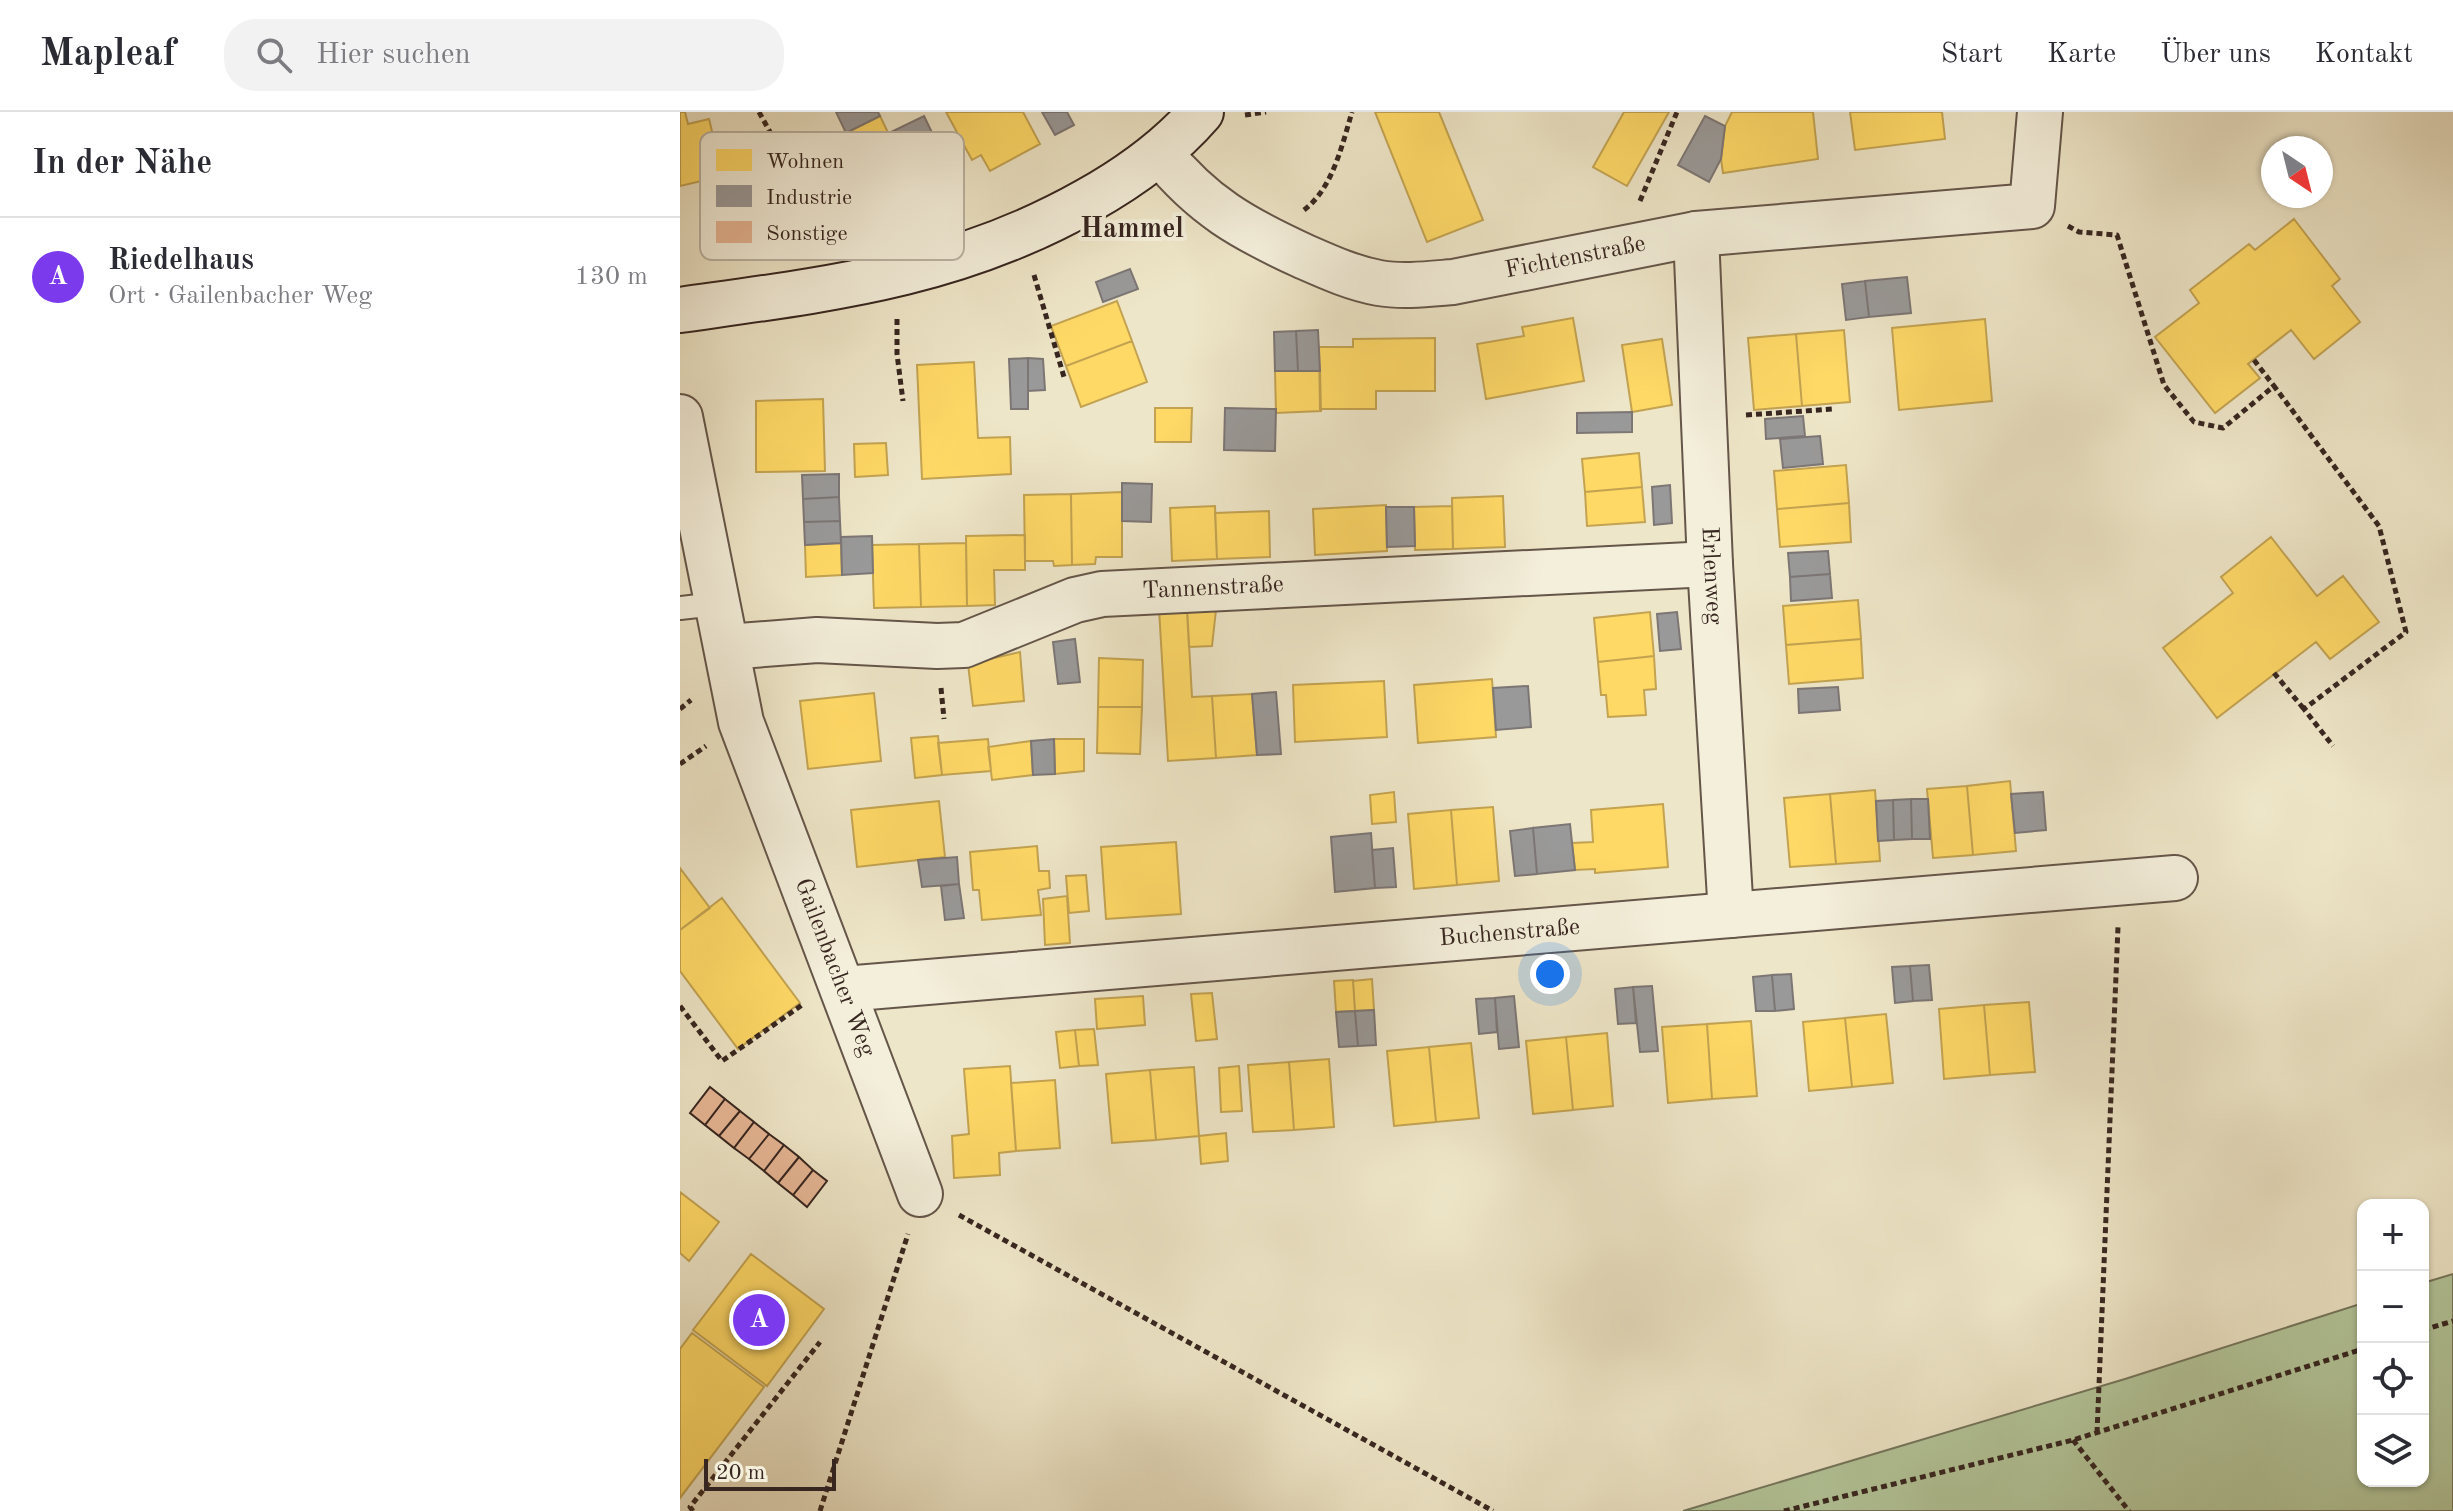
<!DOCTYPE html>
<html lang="de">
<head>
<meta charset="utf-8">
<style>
  :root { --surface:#fff; --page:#f2f2f3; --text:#2b2b33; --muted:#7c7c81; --line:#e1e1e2; --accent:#7c3aed }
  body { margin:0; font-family:"Old Standard TT",serif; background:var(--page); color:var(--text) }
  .controls { position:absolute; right:24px; bottom:24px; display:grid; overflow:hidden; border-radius:16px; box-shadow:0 2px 6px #0004 }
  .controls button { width:72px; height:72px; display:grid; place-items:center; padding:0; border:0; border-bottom:2px solid var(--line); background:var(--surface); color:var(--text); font:40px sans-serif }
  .compass { position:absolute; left:1581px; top:24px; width:72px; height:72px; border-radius:50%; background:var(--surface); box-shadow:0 2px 6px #0004; rotate:145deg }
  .scale { position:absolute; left:24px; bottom:20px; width:132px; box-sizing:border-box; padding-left:8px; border:4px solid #372620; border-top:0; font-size:22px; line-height:28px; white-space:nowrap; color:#372620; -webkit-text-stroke:6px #f4efdb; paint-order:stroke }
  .you { position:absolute; left:870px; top:862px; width:28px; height:28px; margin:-20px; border:6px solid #fff; border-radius:50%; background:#1a73e8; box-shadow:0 0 0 12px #1a73e833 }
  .badge { display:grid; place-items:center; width:52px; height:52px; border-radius:50%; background:var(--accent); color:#fff; font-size:26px; font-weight:700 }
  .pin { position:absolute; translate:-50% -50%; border:4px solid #fff; box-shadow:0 2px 8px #0006 }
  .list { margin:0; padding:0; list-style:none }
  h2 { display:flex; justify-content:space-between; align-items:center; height:104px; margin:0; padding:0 32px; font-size:34px }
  h2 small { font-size:26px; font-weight:400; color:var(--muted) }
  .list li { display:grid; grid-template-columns:52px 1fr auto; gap:24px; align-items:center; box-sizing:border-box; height:120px; padding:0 32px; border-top:2px solid var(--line) }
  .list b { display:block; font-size:30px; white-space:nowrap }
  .list p { margin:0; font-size:26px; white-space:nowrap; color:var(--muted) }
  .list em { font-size:26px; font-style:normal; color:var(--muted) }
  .icon { flex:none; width:44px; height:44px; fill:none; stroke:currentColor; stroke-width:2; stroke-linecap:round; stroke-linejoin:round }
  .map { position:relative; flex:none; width:1773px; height:1399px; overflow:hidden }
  header { display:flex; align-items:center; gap:48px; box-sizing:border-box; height:112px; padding:0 40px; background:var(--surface); border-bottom:2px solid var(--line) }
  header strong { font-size:38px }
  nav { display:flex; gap:44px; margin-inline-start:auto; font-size:28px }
  .search { width:560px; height:72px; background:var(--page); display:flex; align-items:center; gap:20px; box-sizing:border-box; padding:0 28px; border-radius:32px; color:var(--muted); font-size:30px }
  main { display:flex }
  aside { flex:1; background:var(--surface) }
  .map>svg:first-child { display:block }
  .green { fill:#b3c69a; stroke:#75765d; stroke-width:2 }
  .homes { fill:#ffd966; stroke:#c3a351; stroke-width:2 }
  .industry { fill:#999; stroke:#7c7675; stroke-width:2 }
  .building { fill:#e6b695; stroke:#372620; stroke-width:2 }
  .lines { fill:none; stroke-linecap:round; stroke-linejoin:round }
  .lane-casing { stroke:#65564a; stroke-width:26 }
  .street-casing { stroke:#65564a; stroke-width:48 }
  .secondary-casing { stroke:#372620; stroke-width:48 }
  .path { stroke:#372620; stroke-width:5; stroke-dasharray:6 4; stroke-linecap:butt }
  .lane { stroke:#f4efdb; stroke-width:22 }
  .street { stroke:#f4efdb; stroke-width:44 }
  .secondary { stroke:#f4efdb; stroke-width:44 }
  .labels { text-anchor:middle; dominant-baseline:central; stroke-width:8; stroke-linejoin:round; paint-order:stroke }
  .street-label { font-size:24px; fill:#372620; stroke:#f4efdb }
  .quarter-label { font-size:28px; font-weight:bold; fill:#372620; stroke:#f4efdb }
  .key { fill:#f4efdb; stroke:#bbb3a3; stroke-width:2 }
  .key-label { font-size:22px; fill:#372620 }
</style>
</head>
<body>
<header>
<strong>Mapleaf</strong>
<div class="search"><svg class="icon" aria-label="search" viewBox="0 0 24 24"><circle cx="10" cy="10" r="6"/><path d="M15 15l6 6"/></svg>Hier suchen</div>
<nav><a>Start</a><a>Karte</a><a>Über uns</a><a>Kontakt</a></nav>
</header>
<main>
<aside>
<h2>In der Nähe<small></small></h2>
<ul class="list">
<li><span class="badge">A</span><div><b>Riedelhaus</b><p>Ort · Gailenbacher Weg</p></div><em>130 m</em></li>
</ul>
</aside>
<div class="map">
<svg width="1773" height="1399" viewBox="0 0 1773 1399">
  <rect width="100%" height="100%" fill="#eee6c8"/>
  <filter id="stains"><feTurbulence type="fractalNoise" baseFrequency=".0025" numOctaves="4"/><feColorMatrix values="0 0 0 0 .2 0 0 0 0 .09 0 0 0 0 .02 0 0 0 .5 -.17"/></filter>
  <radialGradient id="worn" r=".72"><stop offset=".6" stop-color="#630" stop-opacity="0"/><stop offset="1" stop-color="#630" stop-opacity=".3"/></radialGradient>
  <path class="green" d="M1773,1162v237h-770l442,-132 238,-76v178h60v-198z"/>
  <path class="homes" d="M0,0h5l3,12 21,-5 14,57 -43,10z
    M266,0h77l17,32 -50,27 -9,-16 -9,5z
    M695,0h64l44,108 -56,22z
    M944,0h45l-42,74 -34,-19z
    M1052,0h81l5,47 -95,14 -2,-14 4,-33z
    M1170,0h92l3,27 -90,11z
    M200,4l13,27 -7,4 21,65 -60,18 -19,-65 29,-9 -11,-23z
    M1614,107l46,60 -8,7 28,36 -46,37 -23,-29 -43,34 12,14 -45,35 -60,-76 44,-34 -9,-13 59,-46 6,6z
    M437,189l15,40 -66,25 -15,-40z
    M893,206l11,63 -98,18 -9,-55 47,-8 -2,-9z
    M1305,207l7,82 -93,9 -7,-82z
    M1164,218l6,72 -48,4 -6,-72z
    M1116,222l6,72 -48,4 -6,-72z
    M755,226v53h-59v18h-56l-1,-62h34v-8z
    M982,227l10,66 -40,7 -10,-67z
    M452,229l15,41 -66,25 -15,-41z
    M294,250l4,76 32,-1 1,37 -89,5 -5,-114z
    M595,259h45l1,40 -45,2z
    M143,287l2,72 -69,1v-71z
    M475,296h37l-1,34h-36z
    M206,331l2,32 -33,2 -1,-33z
    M959,341l3,34 -57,5 -3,-33z
    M1166,353l3,38 -72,6 -3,-38z
    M962,375l3,35 -58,4 -2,-34z
    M442,380v65h-26l-1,7 -23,1 -1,-71z
    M391,382l1,71 -18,1 -1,-5h-28l-1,-66z
    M823,384l2,51 -52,2 -1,-51z
    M1169,391l2,39 -71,5 -3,-38z
    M706,393l1,46 -72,4 -2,-46z
    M535,394l2,53 -45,2 -2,-53z
    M772,394l1,43 -38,1 -1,-43z
    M589,399l1,46 -53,2 -2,-46z
    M345,423v35h-31l1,35 -28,1 -1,-70z
    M1591,425l46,59 26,-20 36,46 -49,37 -14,-17 -99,76 -54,-70 70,-55 -12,-16z
    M161,431l1,32 -36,2 -1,-32z
    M286,431l1,63 -46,1 -2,-63z
    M239,432l2,63 -47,1 -2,-63z
    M1178,488l3,39 -75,6 -3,-39z
    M507,495l5,90 20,-1 4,62 -48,3 -9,-152z
    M536,498l-4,36 -23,1 -2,-36z
    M970,500l4,44 -56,6 -4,-44z
    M1181,527l2,39 -74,6 -3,-39z
    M340,540l4,49 -51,5 -5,-42z
    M974,544l2,33 -12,1 2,25 -38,2 -2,-22h-5l-3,-33z
    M419,546l44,2 -1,47h-44z
    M812,567l4,58 -78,6 -4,-58z
    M704,569l3,56 -92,5 -2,-57z
    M194,581l7,68 -73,8 -8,-68z
    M572,582l5,61 -41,3 -4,-62z
    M418,595h44l-2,47 -43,-1z
    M258,624l4,39 -27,3 -4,-40z
    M308,627l3,32 -49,4 -4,-32z
    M374,627h30v32l-29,3z
    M351,629l2,34 -41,5 -4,-33z
    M1330,669l6,70 -43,4 -6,-69z
    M1287,674l6,69 -40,3 -6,-69z
    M1195,678l5,71 -44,3 -6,-70z
    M714,680l2,30 -24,2 -2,-29z
    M1150,682l6,70 -46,3 -6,-69z
    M259,689l6,56 -88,10 -6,-57z
    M983,692l5,63 -73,6v-4l-20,1 -3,-27 21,-1 -2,-32z
    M813,695l6,74 -42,4 -6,-75z
    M771,698l6,75 -43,4 -6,-75z
    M496,730l5,72 -75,5 -5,-72z
    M357,734l2,25h10l1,17 -12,2 3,25 -59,5 -3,-30h-6l-3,-38z
    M0,756l30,40 -30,22z
    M406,763l3,36 -20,2 -3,-37z
    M387,784l3,47 -25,2 -2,-46z
    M42,786l78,105 -62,46 -58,-78v-41z
    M692,867l2,31 -19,1 -2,-30z
    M673,868l2,31 -19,1 -2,-31z
    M532,881l5,46 -21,2 -5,-47z
    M463,884l2,29 -48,4 -2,-30z
    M1349,890l6,70 -45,3 -6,-70z
    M1304,893l6,70 -46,4 -5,-70z
    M1206,902l7,69 -41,4 -7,-69z
    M1165,906l7,69 -43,4 -6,-69z
    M1071,909l6,75 -45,3 -5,-75z
    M1027,912l5,75 -44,4 -6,-76z
    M414,917l4,36 -19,1 -4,-36z
    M395,918l4,36 -19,2 -4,-36z
    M927,921l6,73 -40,4 -7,-73z
    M886,925l7,73 -40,4 -7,-73z
    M791,931l8,75 -43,4 -7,-75z
    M749,935l7,75 -42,4 -7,-75z
    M649,947l5,68 -40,3 -5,-68z
    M609,950l5,68 -41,2 -5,-67z
    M330,954l6,85 -17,2 1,22 -46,3 -2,-42 17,-2 -5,-65z
    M559,954l3,45 -21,1 -2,-44z
    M514,955l5,69 -43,4 -6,-70z
    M470,958l6,70 -44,3 -6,-69z
    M375,968l5,68 -44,3 -5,-68z
    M546,1021l2,28 -27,3 -2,-28z
    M0,1080l39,30 -30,39 -9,-8z
    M71,1142l73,55 -57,77 -74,-56z
    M12,1221l72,54 -84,111v-149z"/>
  <path class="industry" d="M156,0h42l2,4 -34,17z
    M362,0h25l7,13 -19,10z
    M244,4l27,56 -35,16 -27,-55z
    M1025,4l20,10 -4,33 -12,23 -31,-17z
    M450,157l8,20 -35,13 -7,-20z
    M1227,165l4,36 -42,4 -4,-36z
    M1185,169l4,36 -23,3 -4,-36z
    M638,218l2,41h-22l-2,-40z
    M616,219l2,40h-23l-1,-39z
    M348,246v51h-17l-2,-50z
    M348,246l15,1 2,31 -17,1z
    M545,296l51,1 -1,42 -51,-1z
    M952,300v20l-55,1v-20z
    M1123,304l2,20 -39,3 -1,-20z
    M1140,324l3,28 -40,4 -3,-29z
    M159,362v23l-36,2 -1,-24z
    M442,371l30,1 -1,38 -29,-1z
    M990,373l2,38 -18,2 -2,-38z
    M159,385l1,24 -36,1 -1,-23z
    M706,395h28l1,39 -28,1z
    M160,409l1,22 -36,2 -1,-23z
    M192,424l1,37 -31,2 -1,-38z
    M1148,439l2,23 -40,3 -2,-24z
    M1150,462l2,24 -41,3 -1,-24z
    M997,500l4,37 -21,2 -3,-37z
    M395,527l5,43 -22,2 -5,-42z
    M848,574l3,41 -35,3 -3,-42z
    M1158,575l2,23 -41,3 -1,-24z
    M596,580l5,62 -24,1 -5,-61z
    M374,627l1,35 -22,1 -2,-34z
    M1363,680l3,38 -31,3 -4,-39z
    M1231,687h17l2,40h-18z
    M1231,687l1,40 -18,1 -1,-40z
    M1213,688l1,40 -16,1 -2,-40z
    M890,712l5,46 -38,4 -4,-46z
    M853,716l4,46 -22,2 -5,-45z
    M691,721l4,55 -40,4 -4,-55z
    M713,736l3,39 -21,1 -3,-38z
    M277,745l2,27 -37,3 -4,-27z
    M279,772l5,34 -19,2 -4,-34z
    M1249,853l3,35 -19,1 -3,-35z
    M1230,854l3,35 -18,2 -3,-36z
    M1111,862l3,35 -19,2 -3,-36z
    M1092,863l3,36h-19l-3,-34z
    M972,874l6,65 -18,1 -7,-65z
    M953,875l3,36 -18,1 -3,-35z
    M834,884l5,51 -20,2 -4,-51z
    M815,886l2,34 -18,2 -3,-35z
    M694,898l2,35 -18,1 -3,-35z
    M675,899l3,35 -19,1 -3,-35z"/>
  <path class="building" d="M30,975l15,12 -20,26 -15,-12z
    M45,987l15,12 -21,25 -14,-11z
    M60,999l14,11 -20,26 -15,-12z
    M74,1010l15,12 -20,25 -15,-11z
    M89,1022l15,11 -20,26 -15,-12z
    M104,1033l15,12 -21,26 -14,-12z
    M119,1045l14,13 -20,25 -15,-12z
    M133,1058l14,11 -20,26 -14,-12z"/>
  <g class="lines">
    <g class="lane-casing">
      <path id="lane" d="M0,496l36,-4"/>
    </g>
    <g class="street-casing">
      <g id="street">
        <path id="s1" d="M480,41c43,53 82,75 143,103 25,11 49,22 76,27 24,4 49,1 74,-1l243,-48 336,-28 8,-94"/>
        <path id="s2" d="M1016,122l14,330 21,351"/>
        <path id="s3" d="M0,305l61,305 179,472"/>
        <path id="s4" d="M47,535l90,-7 120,6 27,-1 111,-45 27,-6 608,-30"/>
        <path id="s5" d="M164,877l1331,-111"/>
      </g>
    </g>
    <g class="secondary-casing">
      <path id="secondary" d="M0,198c148,-21 274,-34 407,-109 43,-24 82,-52 114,-89"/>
    </g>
    <path class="path" d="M79,0l17,31
      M565,3l21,-3
      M55,67l20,75
      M960,89l37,-89
      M624,98c29,-22 38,-65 48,-98
      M1388,114l11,6 38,3 47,150 30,37 29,6 51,-42 105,140 27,106 -102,77 29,37
      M354,163l30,102
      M217,207v35l6,47
      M1574,248l20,26
      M1066,303l87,-6
      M1594,561l30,36
      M261,576l3,31
      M0,597l11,-9
      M0,652l26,-18
      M0,894l42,55 80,-56
      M279,1103l534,296
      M1743,1218l30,-9
      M1417,1321l21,-506
      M1393,1328l56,71
      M13,1399l-3,-4 130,-165
      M140,1399l88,-277
      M1104,1399l289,-71 290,-91"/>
    <use href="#lane" class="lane"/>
    <use href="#street" class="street"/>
    <use href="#secondary" class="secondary"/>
  </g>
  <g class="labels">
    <g class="street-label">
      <text stroke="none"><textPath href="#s1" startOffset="458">Fichtenstraße</textPath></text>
      <text stroke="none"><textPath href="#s2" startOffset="342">Erlenweg</textPath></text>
      <text stroke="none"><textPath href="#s4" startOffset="496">Tannenstraße</textPath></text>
      <text stroke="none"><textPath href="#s5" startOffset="668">Buchenstraße</textPath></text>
      <text stroke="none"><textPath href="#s3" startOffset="574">Gailenbacher Weg</textPath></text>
    </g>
    <g class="quarter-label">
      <text x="452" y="118">Hammel</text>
    </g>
  </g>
  <rect x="20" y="20" width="264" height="128" rx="12" class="key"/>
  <rect x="36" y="37" width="36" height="22" fill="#ffd966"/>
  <rect x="36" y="73" width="36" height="22" fill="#999"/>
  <rect x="36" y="109" width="36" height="22" fill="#e6b695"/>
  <g class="key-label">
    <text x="86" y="56">Wohnen</text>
    <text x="86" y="92">Industrie</text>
    <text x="86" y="128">Sonstige</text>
  </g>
  <rect width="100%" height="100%" filter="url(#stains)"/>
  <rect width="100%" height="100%" fill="url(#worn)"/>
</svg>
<div class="controls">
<button>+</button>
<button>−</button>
<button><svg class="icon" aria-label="locate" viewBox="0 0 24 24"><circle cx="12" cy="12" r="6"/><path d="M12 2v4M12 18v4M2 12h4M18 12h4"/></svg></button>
<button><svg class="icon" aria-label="layers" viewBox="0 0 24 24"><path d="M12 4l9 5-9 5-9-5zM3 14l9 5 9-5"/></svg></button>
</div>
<svg class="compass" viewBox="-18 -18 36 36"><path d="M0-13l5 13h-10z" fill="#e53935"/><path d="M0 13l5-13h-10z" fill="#7c7c81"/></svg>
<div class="scale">20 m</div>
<div class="you"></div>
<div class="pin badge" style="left:79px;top:1208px">A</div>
</div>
</main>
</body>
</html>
